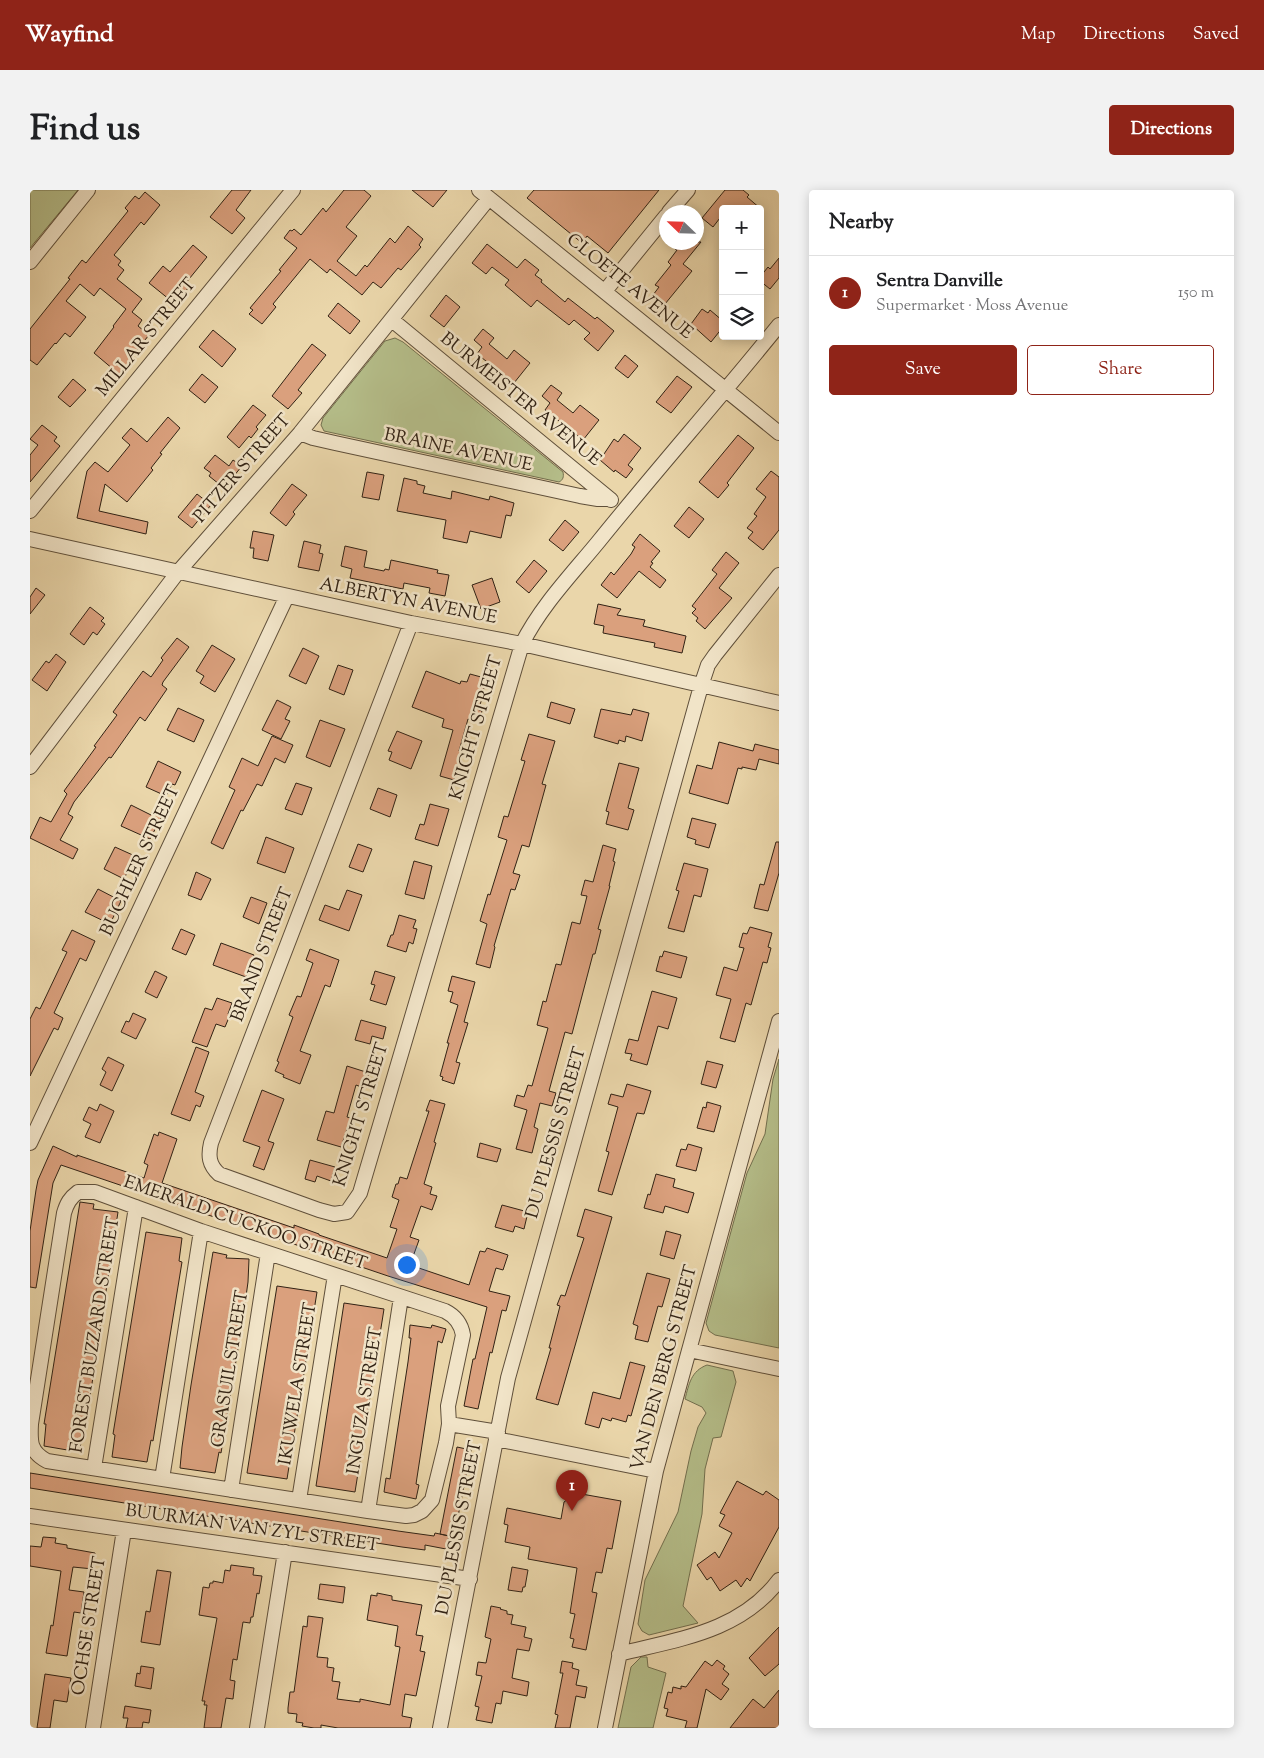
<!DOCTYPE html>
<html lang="en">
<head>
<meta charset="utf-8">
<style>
  :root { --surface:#fff; --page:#f2f2f2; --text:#202124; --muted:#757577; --line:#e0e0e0; --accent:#8f2418 }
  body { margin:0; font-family:"Sorts Mill Goudy",serif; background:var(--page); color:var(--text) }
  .controls { position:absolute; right:15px; top:15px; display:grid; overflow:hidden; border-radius:5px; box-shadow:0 2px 12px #0003 }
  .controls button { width:45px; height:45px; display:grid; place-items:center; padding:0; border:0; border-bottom:1px solid var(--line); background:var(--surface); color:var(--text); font:25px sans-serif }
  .compass { position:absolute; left:629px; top:15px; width:45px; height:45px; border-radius:50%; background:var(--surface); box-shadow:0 2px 12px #0003; rotate:293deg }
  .you { position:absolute; left:376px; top:1074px; width:18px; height:18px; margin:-12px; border:4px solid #fff; border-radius:50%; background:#1a73e8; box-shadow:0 0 0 8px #1a73e833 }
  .badge { display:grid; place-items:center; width:32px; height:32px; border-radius:50%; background:var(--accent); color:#fff; font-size:16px; font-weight:700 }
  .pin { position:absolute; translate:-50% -41px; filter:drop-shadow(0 1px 2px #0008) }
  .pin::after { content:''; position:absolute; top:26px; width:18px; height:15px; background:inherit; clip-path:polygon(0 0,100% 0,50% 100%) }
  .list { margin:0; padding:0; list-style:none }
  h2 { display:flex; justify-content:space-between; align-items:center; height:65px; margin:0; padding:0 20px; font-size:21px }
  h2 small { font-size:16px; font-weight:400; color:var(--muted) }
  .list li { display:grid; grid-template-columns:32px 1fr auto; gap:15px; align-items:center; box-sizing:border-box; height:75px; padding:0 20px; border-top:1px solid var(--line) }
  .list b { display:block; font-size:19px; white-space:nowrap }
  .list p { margin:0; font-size:16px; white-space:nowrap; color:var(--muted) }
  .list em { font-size:16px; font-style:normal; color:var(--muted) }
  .actions { display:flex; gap:10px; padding:15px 20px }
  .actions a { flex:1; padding:11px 0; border:1px solid var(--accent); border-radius:5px; text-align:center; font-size:18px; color:var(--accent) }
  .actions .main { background:var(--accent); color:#fff }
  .icon { flex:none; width:28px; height:28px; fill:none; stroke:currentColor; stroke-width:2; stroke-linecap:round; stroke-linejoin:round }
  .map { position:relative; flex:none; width:749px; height:1538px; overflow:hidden; border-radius:5px }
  header { display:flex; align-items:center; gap:30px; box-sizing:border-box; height:70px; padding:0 25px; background:var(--accent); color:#fff }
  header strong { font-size:24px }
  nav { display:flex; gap:28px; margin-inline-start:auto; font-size:18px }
  .intro { display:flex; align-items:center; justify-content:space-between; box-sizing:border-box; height:120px; padding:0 30px }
  h1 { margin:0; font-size:35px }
  .button { padding:12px 22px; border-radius:5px; background:var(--accent); color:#fff; font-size:18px; font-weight:700 }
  main { display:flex; gap:30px; padding:0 30px }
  aside { flex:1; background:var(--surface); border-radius:5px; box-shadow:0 2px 12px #0003 }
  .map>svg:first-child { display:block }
  .green { fill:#b5be8a; stroke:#73704f }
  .building { fill:#daa07d; stroke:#312214 }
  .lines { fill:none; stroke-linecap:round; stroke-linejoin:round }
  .street-casing { stroke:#5f4f3a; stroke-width:16 }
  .street { stroke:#f1e4c8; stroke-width:14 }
  .labels { text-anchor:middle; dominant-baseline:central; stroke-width:5; stroke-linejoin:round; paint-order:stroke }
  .street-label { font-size:18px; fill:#312214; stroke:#f1e4c8 }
</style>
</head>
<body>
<header>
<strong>Wayfind</strong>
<nav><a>Map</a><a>Directions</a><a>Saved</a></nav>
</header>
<div class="intro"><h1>Find us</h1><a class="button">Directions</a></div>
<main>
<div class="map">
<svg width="749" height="1538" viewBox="0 0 749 1538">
  <rect width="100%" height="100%" fill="#ead6aa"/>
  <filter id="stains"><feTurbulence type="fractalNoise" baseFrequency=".004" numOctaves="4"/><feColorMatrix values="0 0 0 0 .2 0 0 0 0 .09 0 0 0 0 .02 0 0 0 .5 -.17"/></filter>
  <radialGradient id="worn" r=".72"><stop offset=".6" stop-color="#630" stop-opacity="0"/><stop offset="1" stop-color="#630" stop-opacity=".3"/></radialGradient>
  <path class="green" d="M0,0h48l-48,58z
    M365,148l8,4 160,130c1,5 0,8 -4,10l-235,-51 -3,-6 2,-7 62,-77z
    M749,869v289l-64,-13 -6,-4 -3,-8 41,-150 18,-39 8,-55z
    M677,1175l26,6 3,11 -15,55 -8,1 -8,31 -3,45 -19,92 15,17 -49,12 -7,-4 -4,-7 7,-44 33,-68 13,-61 7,-24 8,-14 -4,-6 -17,-8c4,-15 6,-28 22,-34z
    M611,1467h6l1,10 18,6 -13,55h-35l13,-61z"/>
  <path class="building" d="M202,0h19l-15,20 9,8 -13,16 -22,-17z
    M314,0h20l7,6 -25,31 11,9 -20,25 19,15 9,-11 2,2 23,-29 5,5 13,-17 15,13 -4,6 2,2 -20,23 -3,-2 -17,20 -8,-6 -11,13 -32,-26 -3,4 -17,-14 -37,45 3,3 -14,17 -13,-10 4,-4 -3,-2 31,-37 -2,-1 18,-22 -13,-10 6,-8 2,1 2,-2 7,6 22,-27 3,4z
    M382,0h35l-14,17z
    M504,0h125l-51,63 -21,-17 -5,7 -55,-45z
    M695,0h18l6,5 -2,2 14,12h-38v5l-10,13 -11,-9z
    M115,2l15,13 -16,20 -3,-3 -27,33 7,6 -3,4 6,5 -7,9 25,20 -10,13 10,8 -4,6 11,9 -17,21 2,2 -14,17 -26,-22 20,-26 -1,-1 13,-17 -26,-21 -6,8 -14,-12 -14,17 20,16 -16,20 -5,-4 -9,11 -1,-1 -18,22 -7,-5v-31l40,-50 -2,-1 14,-18 4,3 42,-52 -3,-3 10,-12 4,3z
    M651,52h20l-18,22 9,7 -27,33 -12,-9 6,-8 -4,-2 16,-20 -3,-3 9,-12 -2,-1z
    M457,54l30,24 8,-9 14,11 -4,5 7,5 -1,2 24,20 3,-4 27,21 2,-2 17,14 -16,20 -14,-12 6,-6 -16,-13 -5,5 -32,-25 -6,7 -26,-22 4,-5 -17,-13 -6,7 -14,-11z
    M163,55l14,12 -22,27 4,3 -14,17 -26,-21 14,-17 7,6z
    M749,68v20l-9,11 -10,-8v-4l8,-10 2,2z
    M416,105l14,12 -16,20 -14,-11z
    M308,113l22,18 -10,13 -22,-18z
    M672,119l6,4 2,-3 13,11v6l-12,15 -20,-18z
    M453,139l11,9 -5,6 18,15 7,-9 16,13 -16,20 -37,-29 5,-7 -8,-7z
    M183,140l23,19 -14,18 -23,-20z
    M282,154l14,11 -28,35 4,3 -14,16 -16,-13z
    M595,165l13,11 -10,12 -13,-10z
    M172,184l16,13 -13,16 -16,-13z
    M647,186l15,11 -21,26 -15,-11z
    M43,189l13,11 -16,17 -12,-10z
    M521,195l11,8 -5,7 16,13 7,-8 19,15 -16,20 -38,-30 5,-7 -8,-7z
    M223,215l13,10 -10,12 2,2 -7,9 -2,-2 -10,12 -12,-11z
    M138,227l12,11 -20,25 2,1 -11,14 2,2 -26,32 -22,-18 -6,27 49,11 -2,12 -69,-16 10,-47 8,-9 13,10 22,-27 -8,-7 9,-10 16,14z
    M12,235l15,12 -3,4 6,5 -30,36v-27l8,-10 -8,-6z
    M594,244l17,14 -13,17 5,4 -7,9 -11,-8 -1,2 -14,-12 14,-21 4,3z
    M708,245l16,13 -27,35 2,2 -11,13 -19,-16z
    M185,265l14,11 4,-6 9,6 -18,22 -15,-12 2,-3 -7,-5z
    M741,281l8,6v53l-16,20 -15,-12 5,-6 -6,-4 10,-12 -3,-2 12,-17 -10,-8z
    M337,282l17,3 -5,25 -17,-3z
    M374,288l13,3v3l8,2 -2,7 28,6 1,-8 37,9 1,-4 24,7 -3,13 -5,-1 -5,23 -31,-7 -3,12 -24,-5 3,-18 -49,-9z
    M262,294l15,11 -14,17 2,2 -9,12 -16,-13z
    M167,304l14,11 -19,23 -14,-11z
    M659,317l15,12 -15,19 -15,-12z
    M535,330l14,12 -16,19 -14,-11z
    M223,341l21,4 -6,26 -15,-3 1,-10h-4z
    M610,344l20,17 -9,11 2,1 -3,4 16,13 -6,8 -21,-17 -22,27 -16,-13 10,-13 3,3 17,-21 4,-7 -3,-2z
    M274,351l17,4 -2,8 4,1 -4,17 -21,-4z
    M315,356l22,5 -3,16 20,4 1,-2 4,1 2,-10 47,10 -1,3 12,2 -4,21 -16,-3 1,-5 -26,-5 -1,6 -53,-11 2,-9 -11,-3z
    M696,362l13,11 -20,25 13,10 -27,31 -9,-8 2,-3 -6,-5 4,-4 -4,-3 25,-32 -5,-4z
    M504,370l13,11 -18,22 -13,-11z
    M462,388l8,24 -19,7 -9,-24z
    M6,398l9,7 -15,19v-17z
    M568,414l23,5 -4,6 28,5 -2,6 43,10 -4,17 -28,-6 1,-4 -52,-10 1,-7 -10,-2z
    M60,417l14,11 -3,3 4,3 -8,11 -4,-3 -9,13 -14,-11z
    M147,448l12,9 -26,35 -1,3 5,4 -22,32 -5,-4 -29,41 -2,-1 -35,45 -6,12 5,3 -13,23 18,9 -5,10 -43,-21 10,-21 11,5 16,-28 -3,-3 32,-44 -2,-1 23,-31 -4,-3 30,-41 8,6 12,-17 -2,-2z
    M182,455l23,14 -20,33 -15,-9 4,-7 -8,-5z
    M273,458l16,8 -13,28 -17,-8z
    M26,464l10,8 -19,29 -15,-11 14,-19 3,2z
    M308,475l15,5 -9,25 -15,-6z
    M396,481l34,13 1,-3 6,1 3,-8 11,3 -2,9 5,2 -5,22 3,1 -3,11 -11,-3 -9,32 3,1 -8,28 -14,-4 13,-46 -11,-3 2,-8 -32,-12z
    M247,510l14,7 -6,12 5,2 -9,18 -19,-9z
    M521,512l24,7 -5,15 -23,-7z
    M148,518l26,12 -10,22 -27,-12z
    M571,519l30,6 2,-6 16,4 -7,28 -16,-5 -1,6 -6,-2 -1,4 -24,-7z
    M290,530l25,9 -15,38 -24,-10z
    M367,541l25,10 -11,28 -22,-9 3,-8 -4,-1z
    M499,544l26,7 -13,43 4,1 -11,40 -6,22 -7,-2 -9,28 7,2 -5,15 -4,-1 -17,57 1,1 -5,21 -14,-4 11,-40 -7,-3 8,-27 2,1 17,-55 -9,-3 6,-21 4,1 17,-56 -4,-1z
    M242,546l21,9 -8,18 -10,-5 -13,28 -5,-2 -14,27 -2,-1 -18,39 -12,-6 24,-53 -6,-3 13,-29 16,8z
    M689,552l34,9 2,-7 24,6v14l-20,-5 -3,11 -14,-3v2l-4,-1 -10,36 -39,-11 8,-28 15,4z
    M128,571l23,11 -6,13 -3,-1 -6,12 -20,-9z
    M589,573l20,5 -11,40 6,2 -6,20 -22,-6 3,-12 -3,-1z
    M266,593l16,5 -10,27 -17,-6z
    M348,598l19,7 -7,22 -20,-8z
    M400,614l19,5 -11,37 -23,-7 5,-15 4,1z
    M101,615l20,10 1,-3 10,4 -12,23 -29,-13z
    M662,628l24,6 -7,24 -14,-4 1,-4 -9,-3z
    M236,647l28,11 -9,25 -28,-10z
    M746,652h3v31l-11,38 -14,-3 6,-24 4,1z
    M328,654l14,5 -9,23 -14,-5z
    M573,655l13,4 -3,12 2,1 -6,24h1l-12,43 3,1 -6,24h-2l-21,80 -7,-2 -16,59 7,2 -4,13 -12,-3 -6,24 4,2 -6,24 -16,-4 11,-39 -13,-4 3,-11 7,2 4,-12 4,1 16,-58 -11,-3 6,-24 3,1 10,-38 5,1 11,-43 8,2 7,-28 -6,-1 4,-15 8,2z
    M85,657l20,9 -11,23 -20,-10z
    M384,671l18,5 -8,33 -19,-5z
    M654,673l24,6 -7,28 -7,-2 -10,37 -16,-4 11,-37 -3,-1z
    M166,682l15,7 -10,21 -13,-5z
    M68,699l23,12 -11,23 -25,-12z
    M317,700l15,5 -13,36 -30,-11 6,-15 14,5z
    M221,707l16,6 -8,21 -16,-7z
    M369,725l17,5 -3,8 4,1 -4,15 -4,-2 -3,10 -19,-6 4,-11h2z
    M720,737l22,6 -4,14 3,1 -4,15 -4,-1 -12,43 -5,-2 -11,39 -15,-4 11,-39 -15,-4 8,-28 13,4 7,-23 -5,-1 4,-14 4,1z
    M151,739l14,6 -9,20 -14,-6z
    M42,740l23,11 -9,20 -6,-3 -26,55 9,5 -5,12 -4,-2 -24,48v-57l6,-12 4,2 27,-57 -5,-2z
    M191,753l33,12 -8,22 -33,-12z
    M280,759l29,11 -9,27 -5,-2 -25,66 11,4 -11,29 -17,-7 1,-2 -9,-4 4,-9 -2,-1 16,-44 -4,-2 8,-19 4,1 12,-34 -7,-3z
    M634,761l23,6 -6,21 -25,-7 4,-15 2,1z
    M125,781l12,6 -10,21 -12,-6z
    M345,781l20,6 -9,28 -16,-5 5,-15 -4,-1z
    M422,786l23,6 -11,40 4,1 -12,39 4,1 -6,21 -12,-4 1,-3 -3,-1 9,-33h-2l11,-38 -8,-3 3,-10 -5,-1z
    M622,801l25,7 -9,31 -10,-3 -11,39 -17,-5 2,-6 -7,-1 4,-14 9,2z
    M187,808l15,5 -4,11 2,1 -5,12 -9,-3 -9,23 -15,-5 13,-34 7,2z
    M103,823l13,6 -10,20 -15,-7 5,-11 3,1z
    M331,830l25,7 -3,12 -11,-3 -2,8 -15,-4z
    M166,857l13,5 -14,40 9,4 -4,11 -4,-2 -6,16 -19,-7z
    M78,867l16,8 -12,26 -12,-6 6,-13 -4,-3z
    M677,871l16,4 -7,23 -15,-4z
    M317,876l22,7 -5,15 -8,-3 -9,32 7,2 -3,11 -4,-1 -6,18 -24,-7 9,-29 8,2z
    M597,894l24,7 -7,23 -7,-1 -25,82 -14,-4 11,-39 -3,-1 12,-44 -10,-3 3,-10 12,3z
    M232,900l22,9 -16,42 6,2 -10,27 -11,-4 7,-19 -17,-6z
    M400,910l15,4 -11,38 2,1 -12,41 8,3 -2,7 7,2 -5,14 -11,-4 -11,31 9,3 -9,25 59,20 11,-34 5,1 2,-4 21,7 -5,15 -7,-2 -7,23 21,5 -4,15 -4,-1 -10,43 -2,-1 -12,57 -14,-3 9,-47h2l12,-52 -99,-31 -327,-111 -8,18 -17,105 -6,-1v-56l6,-41 2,-10 15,-34 24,11v-2l67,23 4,-13 -4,-2 10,-29 4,2 1,-4 18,7 -15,44 132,45v-3l25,9v1l68,23 10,-29 -7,-2 9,-27 -7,-3 4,-13h2l2,-7 7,2 22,-68h-3z
    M677,912l14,4 -7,26 -17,-4 6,-21 3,1z
    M70,914l14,7 -14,32 -15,-6 6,-13 -8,-4 6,-13 8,4z
    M450,953l21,6 -4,13 -20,-5z
    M658,954l14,4 -6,23 -20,-5 5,-17 5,1z
    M280,970l25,7 -4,14 -14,-5 -2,6 -10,-3z
    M626,984l19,5 -2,8 21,6 -6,20 -23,-7 -2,7 -19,-5 4,-14 2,1z
    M50,1012l14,2 -1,5 25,3 -30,198 -9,42 -35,-6 2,-22h-2z
    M472,1015l26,7 -4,17 -9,-3 -2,6 -18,-5z
    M555,1019l27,8 -54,188 -22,-6 15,-51h-2l11,-42 -3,-1 4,-10 4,1 19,-58 -7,-2z
    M636,1041l15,4 -7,24 -14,-4z
    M116,1042l36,6 -3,23 3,1 -29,179 -2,-1 -4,22 -35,-5 3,-22 -2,-1z
    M183,1062l14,3 -1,3 23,1 -1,23 -5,36 -22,135 -2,-1 -4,21 -35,-5 2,-21 9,-62z
    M617,1083l23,6 -8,28 -4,-1 -10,36 -13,-3 3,-13 -5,-2z
    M247,1096l40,6 -30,187 -40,-6z
    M314,1113l40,6 -29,183 -39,-6z
    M380,1135l21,3 1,-3 14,4 -4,14 -4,-2 -22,143 3,1 -3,14 -32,-7 2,-14 4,1 18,-117 3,-24h-2z
    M600,1172l15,4 -14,50 -3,-1 -2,7 -14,-4 -1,3 -9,-3 -3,10 -14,-4 8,-32 27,7z
    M427,1257l14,3 -17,87 -14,-3z
    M0,1283l368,58 36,5 1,-3 14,3 -3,13 -21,-4v5l-23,-3 -372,-59z
    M707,1291l26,14 3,-4 13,9v27l-29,54 -3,-3 -6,9 -5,-7 -16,11 -9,-14 -4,3 -10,-15 18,-13 4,6 13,-25 -13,-7 6,-11 -5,-2z
    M546,1303l45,8 -9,48 -5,-1 -5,25 -6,-1 -4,20 5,1 -11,57 -14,-3 2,-8 -4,-1 5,-24 -5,-1 7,-45 -49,-9 2,-12 -25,-5 3,-17 -4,-1 3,-16 54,11 3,-17z
    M13,1347l13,1 -1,5 12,2v3l28,5 -2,16 -20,-2 -4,23 15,2 -3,21 -7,-1 -7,44 -21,-3 5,-28 2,1 8,-55 -31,-5v-20l11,1z
    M201,1375l23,3 -1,7 9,1 -3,18 -2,-1 -4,24h-2l-1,6 -7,-1 -6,38 -4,-1 -3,21 5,1 -2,18 -7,-1 -5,30h-17l3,-23h-3l1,-4h-3l15,-83 -18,-3 4,-28 6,1 1,-5h3v-2l10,2 2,-13 5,1z
    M482,1377l16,3 -3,17h-2l-1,5 -14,-2z
    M127,1380l14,2 -11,73 -19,-3 5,-31 4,1z
    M290,1394l25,3 -2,16 -25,-4z
    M347,1403l15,3v4l30,5 -6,30 7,1 -3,15 5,1 -9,44 -11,-2 -3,22 10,2 -2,10h-72l-17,-3v3h-7l-12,-2 1,-3 -7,-1 1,-8 -9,-1v-5l2,-16h4l9,-66 4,1 1,-11 15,2 -6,39 11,1 -1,9 7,1 -2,13 8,1 -3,17 23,3v-3l30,6 10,-58 -5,-1 3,-20 -31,-6 4,-25 6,1z
    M461,1416l10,2 -1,1 7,2v3l6,1 -2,9 15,3 -2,10 8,2 -3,12 -12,-2 -5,29 17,4 -2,14 -24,-5 -2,13 -5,-1 -4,20 -16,-3 3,-13 -4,-1 7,-30 -6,-1 2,-13 8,1 5,-24 -6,-2z
    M749,1437v37l-14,12 -16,-18z
    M687,1470l8,6 -2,3 6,5 -7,10 7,5 -8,11 -15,-11 -9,39h-12l2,-7 -21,-5 2,-7 -4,-1 4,-16 4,1 1,-6 8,2v-3l5,1 19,-26 7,5z
    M532,1471l11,2 -1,5 7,2 -3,15 11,2 -2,11 -9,-2 -6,32h-15l3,-13 -3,-1 8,-41h-3z
    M111,1476l13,2 -3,21 -16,-3 2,-13 3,1z
    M15,1484l26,4 -4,24 -13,-2 -4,28h-13z
    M749,1500v38h-49l23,-29 11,9z
    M95,1516l26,4 -2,13 -6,-1 -1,6h-16l2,-10h-5z"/>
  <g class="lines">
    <g class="street-casing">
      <path id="street" d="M449,0l300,243
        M639,22l19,-22
        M0,72l58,-72
        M575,101l61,-75
        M362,130l219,180
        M270,243l13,5 22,5 245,53 18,3h12
        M0,321l263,-321
        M0,349l381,84 111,21 257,59
        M381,433l-200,520c-3,13 -2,22 8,31l100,36 15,4 13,-2 13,-19 162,-549c19,-38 50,-70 77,-103 59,-73 121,-143 180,-216
        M0,577l148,-195 122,-139 189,-235
        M0,953l257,-547
        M48,1002h17l106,39 244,80c10,5 16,12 18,24l-15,71 1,18 -3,19 -14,57 -10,11 -8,4 -8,1 -38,-5 -321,-50c-17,-9 -17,-19 -16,-37l33,-211c3,-10 6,-15 14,-21z
        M659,1160l90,19
        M419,1234l49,8
        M466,1249l160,32
        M64,1278l42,-261
        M132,1289l39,-248
        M201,1300l37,-237
        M269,1310l36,-225
        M338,1321l33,-214
        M0,1326l440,63
        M589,1464c59,-15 121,-22 160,-74
        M63,1538l31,-198
        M227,1538l28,-176
        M410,1538l68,-350 193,-692 7,-21 7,-10 64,-80
        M575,1538l51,-257 123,-450"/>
    </g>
    <use href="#street" class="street"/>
  </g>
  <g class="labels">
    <g class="street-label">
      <text transform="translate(599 97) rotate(39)">CLOETE AVENUE</text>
      <text transform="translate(117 148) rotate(-51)">MILLAR STREET</text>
      <text transform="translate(490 210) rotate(39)">BURMEISTER AVENUE</text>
      <text transform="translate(428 261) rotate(12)">BRAINE AVENUE</text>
      <text transform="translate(213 279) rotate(-49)">PITZER STREET</text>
      <text transform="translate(378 412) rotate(11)">ALBERTYN AVENUE</text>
      <text transform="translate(447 538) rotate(-74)">KNIGHT STREET</text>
      <text transform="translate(111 671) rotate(-65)">BUCHLER STREET</text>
      <text transform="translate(233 765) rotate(-69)">BRAND STREET</text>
      <text transform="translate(332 925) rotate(-73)">KNIGHT STREET</text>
      <text transform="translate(527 943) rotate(-74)">DU PLESSIS STREET</text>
      <text transform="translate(215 1034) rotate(19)">EMERALD CUCKOO STREET</text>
      <text transform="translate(66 1145) rotate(-81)">FOREST BUZZARD STREET</text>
      <text transform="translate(635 1178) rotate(-75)">VAN DEN BERG STREET</text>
      <text transform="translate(201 1179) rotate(-81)">GRASUIL STREET</text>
      <text transform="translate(269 1194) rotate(-81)">IKUWELA STREET</text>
      <text transform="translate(336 1211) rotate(-81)">INGUZA STREET</text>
      <text transform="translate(430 1338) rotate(-79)">DU PLESSIS STREET</text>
      <text transform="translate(222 1339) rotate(8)">BUURMAN VAN ZYL STREET</text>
      <text transform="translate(60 1436) rotate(-81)">OCHSE STREET</text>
    </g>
  </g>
  <rect width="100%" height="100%" filter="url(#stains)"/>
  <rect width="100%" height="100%" fill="url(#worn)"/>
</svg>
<div class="controls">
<button>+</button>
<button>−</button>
<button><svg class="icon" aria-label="layers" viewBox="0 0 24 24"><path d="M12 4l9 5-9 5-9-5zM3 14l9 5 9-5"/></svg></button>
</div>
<svg class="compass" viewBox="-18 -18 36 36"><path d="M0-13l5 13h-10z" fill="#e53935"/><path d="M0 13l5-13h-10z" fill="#757577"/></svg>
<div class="you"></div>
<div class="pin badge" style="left:542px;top:1321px">1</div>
</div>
<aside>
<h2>Nearby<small></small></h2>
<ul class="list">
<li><span class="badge">1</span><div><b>Sentra Danville</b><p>Supermarket · Moss Avenue</p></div><em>150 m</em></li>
</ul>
<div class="actions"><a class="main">Save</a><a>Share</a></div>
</aside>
</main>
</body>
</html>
